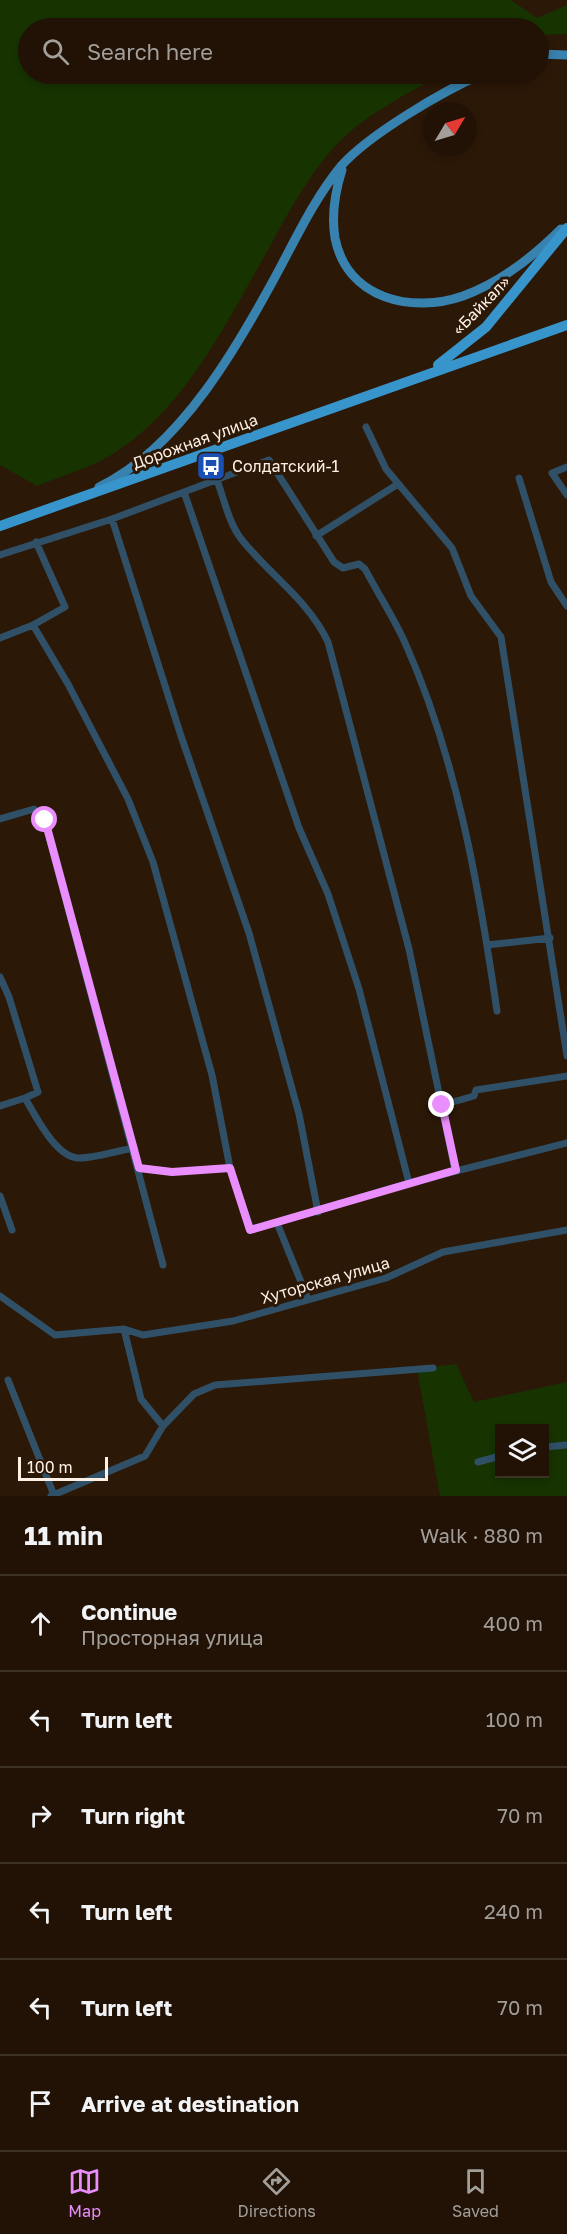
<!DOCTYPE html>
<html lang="en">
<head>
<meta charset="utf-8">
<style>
  :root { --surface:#211205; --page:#291b0f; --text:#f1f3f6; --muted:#a29e9a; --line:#3e3227; --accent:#ea8dfd }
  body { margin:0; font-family:"Golos Text",sans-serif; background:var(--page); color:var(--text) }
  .controls { position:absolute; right:18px; bottom:18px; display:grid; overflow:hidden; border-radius:0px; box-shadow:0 3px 9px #0003 }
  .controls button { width:54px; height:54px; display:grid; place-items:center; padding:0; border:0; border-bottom:2px solid var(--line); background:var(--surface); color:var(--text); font:30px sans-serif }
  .compass { position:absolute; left:423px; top:102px; width:54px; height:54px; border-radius:50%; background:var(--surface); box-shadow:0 3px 9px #0003; rotate:52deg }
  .scale { position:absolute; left:18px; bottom:15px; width:90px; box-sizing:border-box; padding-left:6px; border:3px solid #fff0e5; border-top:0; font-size:16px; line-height:21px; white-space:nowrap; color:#fff0e5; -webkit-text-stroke:4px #2c1807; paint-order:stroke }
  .stop { position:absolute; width:18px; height:18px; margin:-14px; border:4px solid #ea8dfd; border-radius:50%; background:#fff }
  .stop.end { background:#ea8dfd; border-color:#fff; box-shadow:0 2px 6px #0008 }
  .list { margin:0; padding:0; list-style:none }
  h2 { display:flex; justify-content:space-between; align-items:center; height:78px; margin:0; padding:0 24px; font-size:26px }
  h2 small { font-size:20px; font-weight:400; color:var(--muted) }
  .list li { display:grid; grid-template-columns:39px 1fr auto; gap:18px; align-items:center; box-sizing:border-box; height:96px; padding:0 24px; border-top:2px solid var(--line) }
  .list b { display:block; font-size:22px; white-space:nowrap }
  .list p { margin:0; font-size:20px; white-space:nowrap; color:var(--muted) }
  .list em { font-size:20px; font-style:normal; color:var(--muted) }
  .icon { flex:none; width:33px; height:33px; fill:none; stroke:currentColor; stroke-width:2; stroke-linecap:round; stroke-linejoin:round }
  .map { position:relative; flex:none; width:567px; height:1496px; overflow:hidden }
  .search { position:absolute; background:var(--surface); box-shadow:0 3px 9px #0003; left:18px; right:18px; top:18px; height:66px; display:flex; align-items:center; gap:15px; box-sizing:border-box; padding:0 21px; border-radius:33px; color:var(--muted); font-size:22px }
  .sheet { height:654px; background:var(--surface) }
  nav { display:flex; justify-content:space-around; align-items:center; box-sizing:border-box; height:84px; border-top:2px solid var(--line); background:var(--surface); font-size:16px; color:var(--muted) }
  nav a { display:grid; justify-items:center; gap:3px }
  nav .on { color:var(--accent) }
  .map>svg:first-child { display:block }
  .green { fill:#173400; fill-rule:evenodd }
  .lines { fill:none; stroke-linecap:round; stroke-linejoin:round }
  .minor { stroke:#2f5066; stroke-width:7 }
  .major { stroke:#3782af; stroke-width:9 }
  .highway { stroke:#3795cc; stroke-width:10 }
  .route { stroke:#ea8dfd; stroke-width:8 }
  .labels { text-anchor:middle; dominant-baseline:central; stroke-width:6; stroke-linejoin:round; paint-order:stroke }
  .street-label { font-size:16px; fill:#fff0e5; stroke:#2c1807 }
  .poi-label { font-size:16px; fill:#fff0e5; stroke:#2c1807; text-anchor:start }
</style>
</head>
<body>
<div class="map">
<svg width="567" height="1496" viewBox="0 0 567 1496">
  <rect width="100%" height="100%" fill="#2c1807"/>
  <path class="green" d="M0,0h511l26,18 30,-13v29l-28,1 -1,-7h-510v46h415c-35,19 -77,40 -106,70 -28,30 -47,66 -67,102 -44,77 -90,176 -174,217 -19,9 -40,15 -59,23l-37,-21z
    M456,1364l18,38 93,-20v114h-127l-23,-127zM500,1428h44v46h-44z"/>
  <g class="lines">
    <path class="minor" d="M366,427l20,42 66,79 19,48 30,41 66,419
      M567,467l-15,6 15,22
      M519,478l32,104 16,24
      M217,480c7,19 12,44 25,60 28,35 67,61 86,102l81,307 46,221
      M184,492l115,336 29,66 31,95 50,194
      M112,519l69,217 68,197 50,181 19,98
      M316,536l82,-52
      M0,555l112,-36 157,-59 65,102 9,6 16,-4 6,5c13,25 30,50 41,76 51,115 73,242 91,366
      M33,625l35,59 60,115 25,63 59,213 18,93 21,62 158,-47 158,-40
      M0,638l33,-13 32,-18 -29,-65
      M0,819l34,-10 11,12 118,444
      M487,945l63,-7
      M0,977l9,20 29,95 -13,6
      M442,1105l32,-9 2,-6 91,-14
      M0,1106l25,-8c10,17 31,60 54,60 17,0 37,-7 55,-10
      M139,1168l33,4 58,-4
      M0,1196l12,34
      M277,1223l31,76
      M0,1296l55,39 69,-6 19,6 90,-14 153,-43 57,-26 124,-22
      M124,1329l17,70 22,27
      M8,1380l46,115
      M544,1447l23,-2
      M478,1462l22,-6
      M51,1496l94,-40 18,-30 31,-32 21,-9 218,-17"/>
    <path class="major" d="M538,54l29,1
      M342,170c-7,22 -11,44 -7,68 12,61 77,76 128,58 36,-13 71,-40 98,-67
      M99,487c82,-39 141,-144 182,-221 18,-34 36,-71 61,-101 28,-31 101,-74 140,-91"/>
    <path class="highway" d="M438,365l48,-38 81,-99
      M0,526l567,-201"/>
  </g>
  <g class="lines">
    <path class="route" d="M45,820l94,348 33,4 58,-4 20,62 206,-60 -14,-65"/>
  </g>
  <defs>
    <g id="bus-square" transform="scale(1.5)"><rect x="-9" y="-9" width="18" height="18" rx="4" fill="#1a4fb4" stroke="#2c1807"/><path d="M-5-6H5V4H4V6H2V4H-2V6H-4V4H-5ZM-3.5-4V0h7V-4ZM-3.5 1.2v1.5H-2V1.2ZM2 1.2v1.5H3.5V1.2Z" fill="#fff"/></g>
  </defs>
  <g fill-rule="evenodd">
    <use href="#bus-square" x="211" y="466"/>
  </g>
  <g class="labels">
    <g class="street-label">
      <text transform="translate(481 305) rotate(-46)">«Байкал»</text>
      <text transform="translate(195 441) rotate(-20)">Дорожная улица</text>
      <text transform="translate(325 1280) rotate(-16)">Хуторская улица</text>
    </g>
    <g class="poi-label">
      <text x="232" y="466">Солдатский-1</text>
    </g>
  </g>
</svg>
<div class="controls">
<button><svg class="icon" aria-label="layers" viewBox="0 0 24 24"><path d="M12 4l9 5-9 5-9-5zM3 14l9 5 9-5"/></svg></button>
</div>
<svg class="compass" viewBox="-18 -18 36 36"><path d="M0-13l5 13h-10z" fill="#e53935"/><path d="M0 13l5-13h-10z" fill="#a29e9a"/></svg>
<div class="scale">100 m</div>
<div class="stop" style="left:45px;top:820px"></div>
<div class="stop end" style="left:442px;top:1105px"></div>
<div class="search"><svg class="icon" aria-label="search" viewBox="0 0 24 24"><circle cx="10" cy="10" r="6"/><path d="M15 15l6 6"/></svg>Search here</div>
</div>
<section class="sheet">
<h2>11 min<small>Walk · 880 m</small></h2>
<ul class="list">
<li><svg class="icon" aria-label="ahead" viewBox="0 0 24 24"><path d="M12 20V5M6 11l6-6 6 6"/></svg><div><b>Continue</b><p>Просторная улица</p></div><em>400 m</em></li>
<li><svg class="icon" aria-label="left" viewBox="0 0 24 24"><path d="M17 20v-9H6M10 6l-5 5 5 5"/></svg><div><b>Turn left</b></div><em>100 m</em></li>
<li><svg class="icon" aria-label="right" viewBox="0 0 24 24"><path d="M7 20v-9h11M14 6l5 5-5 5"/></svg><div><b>Turn right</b></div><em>70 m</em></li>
<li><svg class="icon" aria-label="left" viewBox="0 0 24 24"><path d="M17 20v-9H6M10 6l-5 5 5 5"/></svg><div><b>Turn left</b></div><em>240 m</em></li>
<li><svg class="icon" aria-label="left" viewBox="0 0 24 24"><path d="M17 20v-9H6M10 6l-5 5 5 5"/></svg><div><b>Turn left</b></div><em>70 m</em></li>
<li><svg class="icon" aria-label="arrive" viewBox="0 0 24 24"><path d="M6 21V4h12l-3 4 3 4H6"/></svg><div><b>Arrive at destination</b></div></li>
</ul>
</section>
<nav>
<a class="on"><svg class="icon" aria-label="map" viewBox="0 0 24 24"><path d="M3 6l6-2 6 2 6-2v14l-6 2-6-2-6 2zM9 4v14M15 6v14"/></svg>Map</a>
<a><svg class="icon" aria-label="directions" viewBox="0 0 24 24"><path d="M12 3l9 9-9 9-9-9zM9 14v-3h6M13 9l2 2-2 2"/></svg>Directions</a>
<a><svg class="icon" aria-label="saved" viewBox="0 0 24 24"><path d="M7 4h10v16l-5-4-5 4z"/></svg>Saved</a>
</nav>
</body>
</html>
